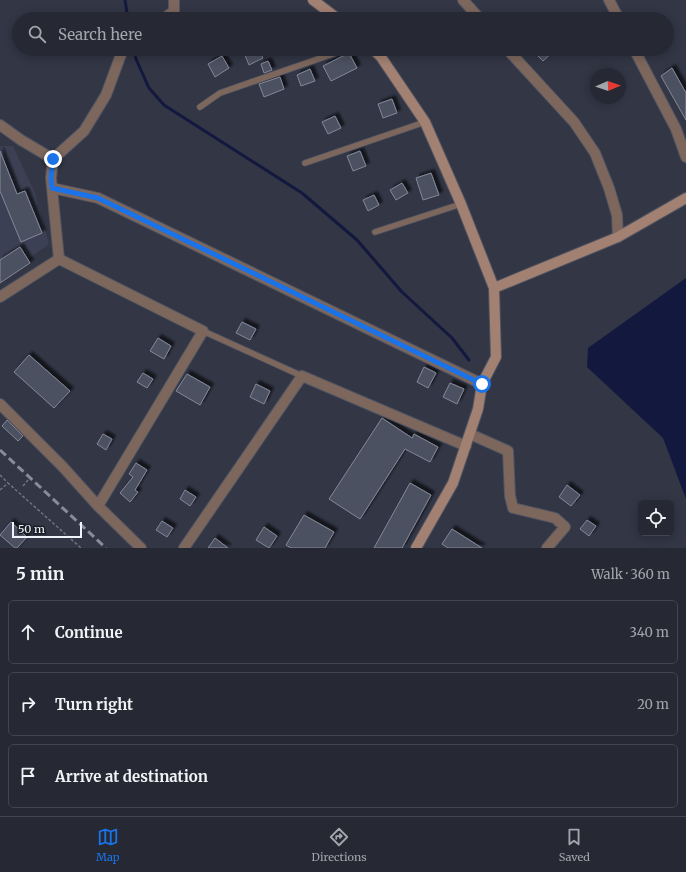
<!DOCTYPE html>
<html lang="en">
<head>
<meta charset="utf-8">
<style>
  :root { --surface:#262834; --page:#2e303c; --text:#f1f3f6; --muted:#a4a6ac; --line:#42444f; --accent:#1a73e8 }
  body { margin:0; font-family:Merriweather,serif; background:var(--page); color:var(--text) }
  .controls { position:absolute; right:12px; bottom:12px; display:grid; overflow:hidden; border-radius:6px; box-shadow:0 2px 10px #0003 }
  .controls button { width:36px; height:36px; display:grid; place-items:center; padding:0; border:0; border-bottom:1px solid var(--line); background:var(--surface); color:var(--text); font:20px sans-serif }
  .compass { position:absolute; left:590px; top:68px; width:36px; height:36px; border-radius:50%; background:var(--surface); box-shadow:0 2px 10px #0003; rotate:88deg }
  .scale { position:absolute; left:12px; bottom:10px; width:70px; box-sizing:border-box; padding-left:4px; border:2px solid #f0f3fc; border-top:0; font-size:11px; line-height:14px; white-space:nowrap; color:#f0f3fc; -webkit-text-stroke:3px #1c1e25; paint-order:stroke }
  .stop { position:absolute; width:12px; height:12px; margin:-9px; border:3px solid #1a73e8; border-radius:50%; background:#fff }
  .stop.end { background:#1a73e8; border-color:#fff; box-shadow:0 1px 4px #0008 }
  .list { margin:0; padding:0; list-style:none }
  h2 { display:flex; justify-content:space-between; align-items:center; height:52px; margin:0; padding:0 16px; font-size:17px }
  h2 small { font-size:13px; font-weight:400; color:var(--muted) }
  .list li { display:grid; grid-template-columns:26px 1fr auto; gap:12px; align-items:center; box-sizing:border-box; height:64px; margin:0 8px 8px; padding:0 8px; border:1px solid var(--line); border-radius:6px }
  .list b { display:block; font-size:15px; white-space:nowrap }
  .list em { font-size:13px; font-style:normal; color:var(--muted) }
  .icon { flex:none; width:22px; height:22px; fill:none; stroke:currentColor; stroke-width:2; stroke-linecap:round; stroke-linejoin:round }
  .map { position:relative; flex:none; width:686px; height:548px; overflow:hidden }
  .search { position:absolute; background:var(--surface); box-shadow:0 2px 10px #0003; left:12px; right:12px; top:12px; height:44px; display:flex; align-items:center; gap:10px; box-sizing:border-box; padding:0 14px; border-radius:22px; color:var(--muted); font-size:15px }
  .sheet { height:268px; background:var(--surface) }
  nav { display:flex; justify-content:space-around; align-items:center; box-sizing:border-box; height:56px; border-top:1px solid var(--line); background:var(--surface); font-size:11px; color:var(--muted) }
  nav a { display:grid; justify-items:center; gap:2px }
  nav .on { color:var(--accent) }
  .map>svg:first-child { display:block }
  .built { fill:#3b4054 }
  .water { fill:#13193e }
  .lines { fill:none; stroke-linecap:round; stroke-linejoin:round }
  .stream { stroke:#13193e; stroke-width:3 }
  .building { fill:#4c5161; stroke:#838899; filter:url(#shadow) }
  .lane-casing { stroke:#505462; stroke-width:7 }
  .street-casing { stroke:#505462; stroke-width:12 }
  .secondary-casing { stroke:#505462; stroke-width:12 }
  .path { stroke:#707481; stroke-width:1.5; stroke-dasharray:3 2; stroke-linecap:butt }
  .lane { stroke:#7d675d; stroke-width:5.5 }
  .street { stroke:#7d675d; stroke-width:10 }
  .secondary { stroke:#a38172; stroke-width:10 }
  .rail { stroke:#888c98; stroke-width:3; stroke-dasharray:8 4; stroke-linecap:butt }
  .route { stroke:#1a73e8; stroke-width:5 }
</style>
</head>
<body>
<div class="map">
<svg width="686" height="548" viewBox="0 0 686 548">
  <defs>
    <filter id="shadow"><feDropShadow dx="3.5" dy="-3.5" stdDeviation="1" flood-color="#0009"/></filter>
  </defs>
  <rect width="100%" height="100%" fill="#323645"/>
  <path class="built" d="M0,146h13l22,47 14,51 -49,35z"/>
  <path class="water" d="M686,278v221l-23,-61 -76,-71 1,-19z"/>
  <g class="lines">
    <path class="stream" d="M125,0l3,19
      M134,49l2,10 13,29 15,17 138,88 55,47 45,52 50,46 17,22"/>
  </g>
  <path class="building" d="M252,49h6l5,9 -14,7 -5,-12z
    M531,49h25l-13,12z
    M349,53l8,15 -26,13 -8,-15z
    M222,56l7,12 -14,9 -7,-13z
    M268,61l4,9 -8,3 -3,-9z
    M672,68l14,25v27l-25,-44z
    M310,69l5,12 -14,5 -4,-11z
    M280,77l4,12 -20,8 -5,-13z
    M392,99l5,14 -14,5 -5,-14z
    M335,116l6,12 -13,6 -6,-12z
    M0,151l17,43 8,-3 17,42 -21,9 -21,-51z
    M360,151l6,15 -13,5 -6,-15z
    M431,173l8,22 -16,5 -7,-22z
    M402,183l6,10 -12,7 -6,-10z
    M374,195l5,10 -11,6 -5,-11z
    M20,247l10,16 -30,20v-23z
    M242,322l14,7 -6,11 -14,-7z
    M158,338l13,8 -7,13 -14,-8z
    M29,355l41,36 -16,17 -40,-36z
    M424,367l12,6 -8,15 -11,-6z
    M143,373l10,6 -6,9 -10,-6z
    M187,374l23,13 -10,18 -24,-14z
    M450,383l14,6 -7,15 -14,-7z
    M256,384l14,7 -6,13 -14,-7z
    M382,418l30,20 2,-4 24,13 -8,15 -25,-13 -45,70 -31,-20z
    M7,420l16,16 -5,5 -16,-15z
    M103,434l9,5 -6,11 -9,-6z
    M136,463l11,7 -12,20 3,2 -8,10 -10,-9 13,-16 -4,-3z
    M410,483l21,12 -29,53h-28z
    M567,485l13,10 -9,11 -12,-9z
    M185,490l11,7 -6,9 -10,-7z
    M304,515l30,17 -9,16h-34l-5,-3z
    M587,520l9,6 -7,10 -9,-7z
    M162,521l11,7 -6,9 -11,-7z
    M11,522l16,15 -10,11h-2l-15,-13z
    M264,527l13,9 -8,12 -13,-8z
    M452,529l30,19h-34l-6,-4z
    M215,538l13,10h-20z"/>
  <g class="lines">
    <g class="lane-casing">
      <path id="lane" d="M200,107l20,-14 127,-44
        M305,163l120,-41
        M375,232l86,-28
        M203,331l99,45"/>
    </g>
    <g class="street-casing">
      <path id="street" d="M463,0l17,19
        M609,0l10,19
        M163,19l11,-8v-11
        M507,49l67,73 21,31 14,35 8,27 1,22
        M634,49l42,80 10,28
        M0,125l21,15 32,19
        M52,188l46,10 384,186
        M0,297l59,-38
        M0,404l63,63 35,39 43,42
        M470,434l38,17 2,45 3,12 42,10 10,9 -18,21
        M98,506l105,-175 -144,-72 -8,-81 2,-19 31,-28 22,-36 17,-46
        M184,548l118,-172 164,70"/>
    </g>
    <g class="secondary-casing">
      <path id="secondary" d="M313,0l25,19
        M373,49l8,8 44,65 36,82 33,84 2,69 -14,27 -4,25 -25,74 -37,65
        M494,288l124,-51 68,-39"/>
    </g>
    <path class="path" d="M0,475l8,8
      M23,486l5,-6
      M0,490l8,-7 73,65"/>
    <use href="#lane" class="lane"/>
    <use href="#street" class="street"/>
    <use href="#secondary" class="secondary"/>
    <path class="rail" d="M0,450l106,98"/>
  </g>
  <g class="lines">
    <path class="route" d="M53,159l-2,19 1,10 46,10 384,186"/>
  </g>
</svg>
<div class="controls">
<button><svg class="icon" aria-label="locate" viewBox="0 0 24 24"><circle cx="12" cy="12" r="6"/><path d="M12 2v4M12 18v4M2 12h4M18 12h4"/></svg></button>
</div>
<svg class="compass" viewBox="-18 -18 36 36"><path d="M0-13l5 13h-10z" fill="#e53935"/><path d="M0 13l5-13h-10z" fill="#a4a6ac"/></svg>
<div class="scale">50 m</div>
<div class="stop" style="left:482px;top:384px"></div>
<div class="stop end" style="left:53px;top:159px"></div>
<div class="search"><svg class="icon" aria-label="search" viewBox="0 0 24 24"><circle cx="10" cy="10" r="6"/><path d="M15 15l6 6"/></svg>Search here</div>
</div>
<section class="sheet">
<h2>5 min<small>Walk · 360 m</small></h2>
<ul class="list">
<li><svg class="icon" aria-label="ahead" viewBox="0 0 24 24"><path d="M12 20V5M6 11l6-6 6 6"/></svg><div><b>Continue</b></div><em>340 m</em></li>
<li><svg class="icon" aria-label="right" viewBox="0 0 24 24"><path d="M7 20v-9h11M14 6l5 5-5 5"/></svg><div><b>Turn right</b></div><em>20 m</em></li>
<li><svg class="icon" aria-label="arrive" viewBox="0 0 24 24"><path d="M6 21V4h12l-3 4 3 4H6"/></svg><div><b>Arrive at destination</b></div></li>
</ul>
</section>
<nav>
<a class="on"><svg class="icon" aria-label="map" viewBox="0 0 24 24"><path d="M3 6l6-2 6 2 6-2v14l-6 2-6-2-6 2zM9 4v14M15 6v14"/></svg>Map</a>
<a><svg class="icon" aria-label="directions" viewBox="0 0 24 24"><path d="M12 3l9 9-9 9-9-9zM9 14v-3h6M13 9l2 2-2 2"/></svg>Directions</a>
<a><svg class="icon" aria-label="saved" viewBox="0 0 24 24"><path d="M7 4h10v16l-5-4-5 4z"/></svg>Saved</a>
</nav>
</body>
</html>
